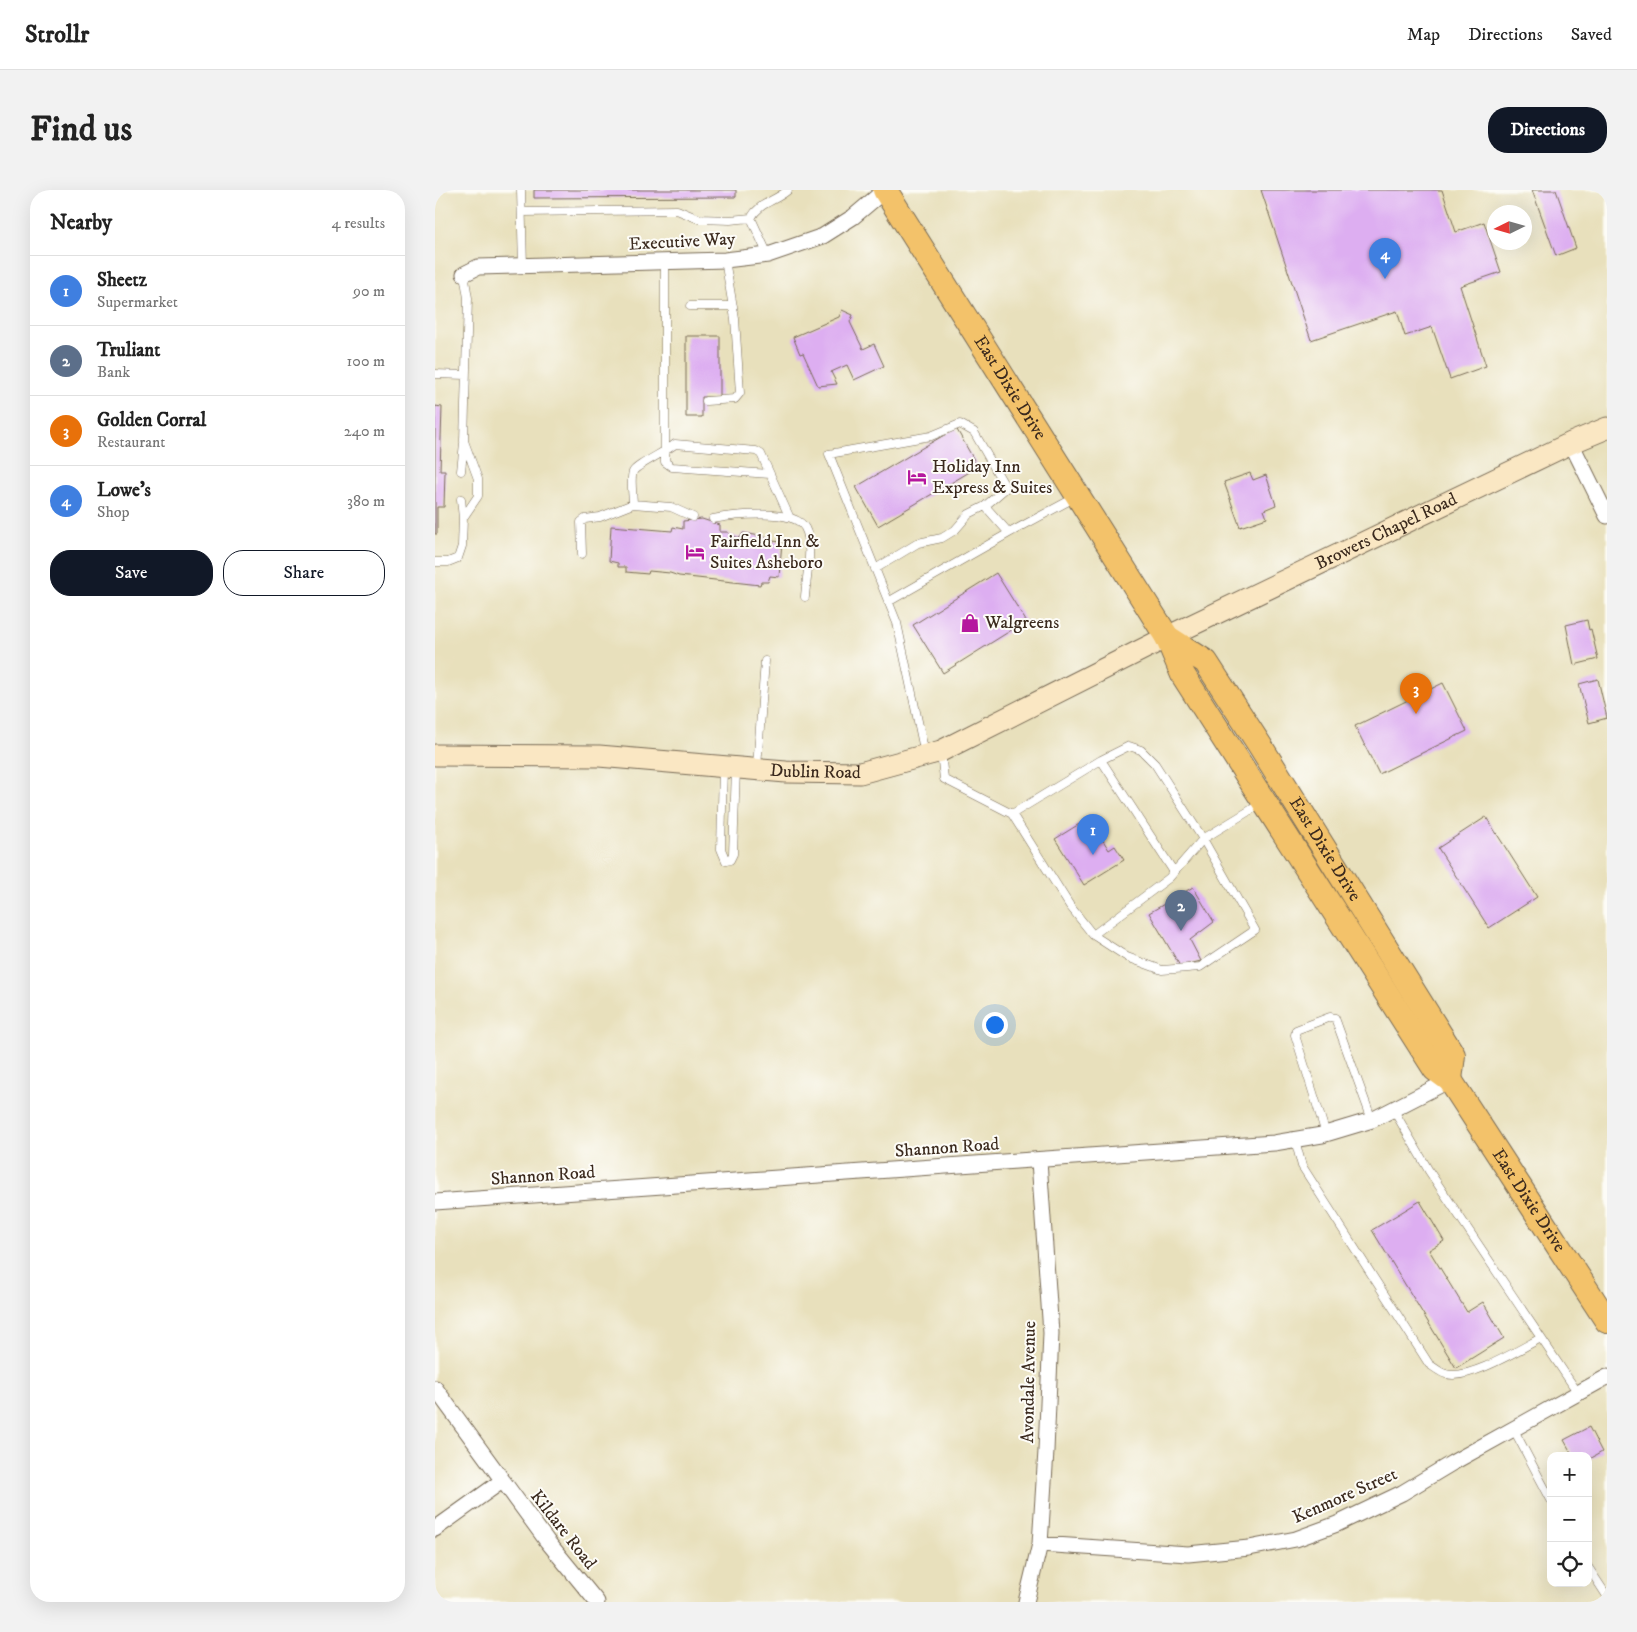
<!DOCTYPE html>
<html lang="en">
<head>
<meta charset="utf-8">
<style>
  :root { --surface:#fff; --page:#f2f2f2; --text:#222; --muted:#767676; --line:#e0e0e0; --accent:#111827 }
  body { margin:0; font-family:"IM FELL DW Pica",serif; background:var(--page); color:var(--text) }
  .controls { position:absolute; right:15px; bottom:15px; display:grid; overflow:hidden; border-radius:10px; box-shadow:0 5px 20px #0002 }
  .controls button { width:45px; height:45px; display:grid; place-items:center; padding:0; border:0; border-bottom:1px solid var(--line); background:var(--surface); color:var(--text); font:25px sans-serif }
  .compass { position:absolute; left:1052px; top:15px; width:45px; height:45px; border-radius:50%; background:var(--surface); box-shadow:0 5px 20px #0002; rotate:265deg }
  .you { position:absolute; left:559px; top:834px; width:18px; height:18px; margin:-12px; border:4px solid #fff; border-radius:50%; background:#1a73e8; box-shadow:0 0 0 8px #1a73e833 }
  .badge { display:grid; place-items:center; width:32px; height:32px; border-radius:50%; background:var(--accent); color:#fff; font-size:16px; font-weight:700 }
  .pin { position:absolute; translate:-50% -41px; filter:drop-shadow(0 1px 2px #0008) }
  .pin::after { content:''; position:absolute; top:26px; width:18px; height:15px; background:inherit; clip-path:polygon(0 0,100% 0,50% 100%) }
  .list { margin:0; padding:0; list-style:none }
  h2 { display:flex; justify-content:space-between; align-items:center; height:65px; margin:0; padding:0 20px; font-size:21px }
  h2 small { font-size:16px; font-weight:400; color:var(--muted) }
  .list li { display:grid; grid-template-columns:32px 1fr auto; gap:15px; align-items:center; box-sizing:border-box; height:70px; padding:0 20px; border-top:1px solid var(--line) }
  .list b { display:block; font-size:19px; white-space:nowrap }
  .list p { margin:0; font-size:16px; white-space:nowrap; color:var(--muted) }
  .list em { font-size:16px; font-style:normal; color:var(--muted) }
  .actions { display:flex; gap:10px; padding:15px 20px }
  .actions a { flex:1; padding:11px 0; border:1px solid var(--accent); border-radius:20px; text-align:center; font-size:18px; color:var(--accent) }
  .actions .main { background:var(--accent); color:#fff }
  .icon { flex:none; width:28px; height:28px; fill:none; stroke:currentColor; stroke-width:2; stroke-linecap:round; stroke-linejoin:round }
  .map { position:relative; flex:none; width:1172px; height:1412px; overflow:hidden; border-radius:20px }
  header { display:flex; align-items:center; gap:30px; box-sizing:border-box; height:70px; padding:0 25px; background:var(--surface); border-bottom:1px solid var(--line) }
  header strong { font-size:24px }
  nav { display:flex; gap:28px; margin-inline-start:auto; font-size:18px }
  .intro { display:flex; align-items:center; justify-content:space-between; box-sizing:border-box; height:120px; padding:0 30px }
  h1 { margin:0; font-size:35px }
  .button { padding:12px 22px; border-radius:20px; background:var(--accent); color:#fff; font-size:18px; font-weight:700 }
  main { display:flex; gap:30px; padding:0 30px }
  aside { flex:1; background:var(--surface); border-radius:20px; box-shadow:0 5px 20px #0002 }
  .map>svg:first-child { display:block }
  .building { fill:#ddaef1 }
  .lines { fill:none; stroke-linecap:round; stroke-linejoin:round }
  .lane-casing { stroke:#786a55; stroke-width:9 }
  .street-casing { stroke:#786a55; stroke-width:17 }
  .secondary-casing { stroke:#786a55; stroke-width:23 }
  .primary-casing { stroke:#786a55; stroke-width:26 }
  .lane { stroke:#fff; stroke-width:8 }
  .street { stroke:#fff; stroke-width:15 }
  .secondary { stroke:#fae7c3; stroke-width:21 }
  .primary { stroke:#f3c26a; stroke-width:24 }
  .labels { text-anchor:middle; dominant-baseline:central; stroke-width:4; stroke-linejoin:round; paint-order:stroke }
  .street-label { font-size:18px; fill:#3b2a1e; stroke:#fdfcf7 }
  .poi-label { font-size:18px; fill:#3b2a1e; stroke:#fdfcf7; text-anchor:start }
</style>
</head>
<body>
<header>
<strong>Strollr</strong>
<nav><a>Map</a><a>Directions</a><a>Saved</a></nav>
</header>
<div class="intro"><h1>Find us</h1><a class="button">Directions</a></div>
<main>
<aside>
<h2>Nearby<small>4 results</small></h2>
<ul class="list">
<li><span class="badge" style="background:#3f7fe0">1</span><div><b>Sheetz</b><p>Supermarket</p></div><em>90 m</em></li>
<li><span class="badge" style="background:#5c6f8a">2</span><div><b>Truliant</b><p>Bank</p></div><em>100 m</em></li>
<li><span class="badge" style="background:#e8710a">3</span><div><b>Golden Corral</b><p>Restaurant</p></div><em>240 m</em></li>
<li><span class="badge" style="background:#3f7fe0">4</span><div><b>Lowe's</b><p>Shop</p></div><em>380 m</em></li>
</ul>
<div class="actions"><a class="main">Save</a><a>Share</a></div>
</aside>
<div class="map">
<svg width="1172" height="1412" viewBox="0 0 1172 1412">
  <rect width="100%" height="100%" fill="#fdfcf7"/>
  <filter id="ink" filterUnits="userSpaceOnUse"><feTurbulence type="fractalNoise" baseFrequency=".02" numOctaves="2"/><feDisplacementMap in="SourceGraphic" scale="10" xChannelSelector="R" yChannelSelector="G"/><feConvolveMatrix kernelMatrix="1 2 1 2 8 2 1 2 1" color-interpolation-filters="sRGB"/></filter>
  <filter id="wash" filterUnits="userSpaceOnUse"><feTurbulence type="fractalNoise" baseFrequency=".0096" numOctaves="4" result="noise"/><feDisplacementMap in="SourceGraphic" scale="20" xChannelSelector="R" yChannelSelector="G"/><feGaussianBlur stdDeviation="1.12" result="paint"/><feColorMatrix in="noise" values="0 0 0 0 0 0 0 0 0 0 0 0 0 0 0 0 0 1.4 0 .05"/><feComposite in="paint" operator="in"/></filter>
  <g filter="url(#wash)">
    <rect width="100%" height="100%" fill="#e8e0bc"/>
    <g id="blocks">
      <path class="building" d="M99,0h202v7l-202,1z
        M826,0h181l14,42 28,-10 17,50 -41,14 26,80 -36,13 -18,-52 -27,9 -8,-25 -86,29z
        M1097,0h24l20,58 -20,8z
        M407,120l11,5 -3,7 13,27 11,-5 10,22 -30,14 -7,-15 -16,7 6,12 -19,2 -15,-33 -3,1 -7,-17 46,-20z
        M251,146h34v61h-18v20h-16z
        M0,216l7,1 -2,64h5l-1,36h-7v27h-2z
        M521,238l22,39 -100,59 -22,-39z
        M815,283l3,7 13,-5 10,30 -12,5 3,8 -27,9 -16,-45z
        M267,329l18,6v7h8l2,3 10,3 3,-5 29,5v3l10,1 -3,35 -9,-1 -2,6h-7l-1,3 -81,-9 -9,-3 -21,-2 -1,3 -22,-2v-5h-8v-4l-9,-2 2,-35 61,5 1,-4 10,2v-8z
        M561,383l30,48 -83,52 -30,-48z
        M1152,430l2,10 2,-1 7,30 -24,6 -8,-40z
        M1163,489l9,39 -18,5 -10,-39z
        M1008,493l24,48 -88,43 -24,-48z
        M1051,627l51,80 -48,31 -51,-80z
        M654,628l20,32 6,-4 9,14 -40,25 -29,-46z
        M758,697l21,35 -24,18 11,21 -21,5 -31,-53z
        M985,1011l24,40 -15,9 38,62 16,-10 21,36 -48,30 -84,-138z
        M1154,1237l13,25 -14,8v-4h-15l-9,-16z"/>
    </g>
  </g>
  <g filter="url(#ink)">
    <use href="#blocks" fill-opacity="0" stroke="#786a55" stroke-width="1"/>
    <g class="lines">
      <g class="lane-casing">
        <path id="lane" d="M86,0l2,77
          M87,22l155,-2 22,9 31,1 21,-2
          M333,65l-17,-37c9,-16 23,-16 37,-28
          M230,72v200l7,5 98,7
          M255,116h43
          M0,184l30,1
          M271,211l29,-2 5,-6 -5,-74 -10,-59
          M26,281l3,-28
          M26,309l2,19
          M198,314c0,-8 -3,-25 0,-32 2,-6 34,-21 42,-28l81,7 5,3 28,62
          M278,329c20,-4 82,-11 92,9 9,16 1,51 0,69
          M147,364l-1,-32 4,-3 15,-2 33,-13 38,3 22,10
          M0,372h13l10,-4 4,-12 1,-28 15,-22v-17l-14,-38 4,-143 -4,-24
          M440,379l43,-26 24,-5 13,-8 14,-16 16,-8
          M453,412l121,-69
          M694,556l12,4 14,14 48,75 52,91 -55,37 -38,3 -35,-13 -34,-22 -23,-29 -58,-92 89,-54z
          M506,562l3,27 68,35
          M490,564l-28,-131 -68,-169 102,-18 29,-12 14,8 32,56 -21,18 24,27 67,-36
          M666,570l73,112
          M288,577l-2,82 5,12 4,-1 3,-6 3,-85
          M322,577l8,-106
          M658,745l76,-57 34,-39 59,-36
          M958,919l36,62 149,222
          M891,944l-31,-99 1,-5 34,-13 5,1 37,102
          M860,950l7,26 127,198c6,4 12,9 17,10 22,7 74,-25 95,-36
          M1078,1238l38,72
          M1153,1377l19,29"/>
      </g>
      <g class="street-casing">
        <path id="street" d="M29,84l14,-7 247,-7 43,-5 55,-19 30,-19 32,-27
          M1136,253l36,73
          M0,1012l839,-59 48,-8 50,-15 78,-40
          M0,1198l112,153 50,61
          M0,1339l67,-48
          M605,1354l148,10 61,-6 47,-9 41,-15 65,-31 50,-30 155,-86
          M591,1412l14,-58 6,-93 5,-118 -12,-172"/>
      </g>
      <g class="secondary-casing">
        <g id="secondary">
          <path id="s1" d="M0,565l164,1 187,16 74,1 81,-22 226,-114 404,-194 36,-15"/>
        </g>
      </g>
      <g class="primary-casing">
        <g id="primary">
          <path id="s2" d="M450,0l282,447 16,38 252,394 15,11 157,241"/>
          <path id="s3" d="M732,447l39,25 53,82 194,311 -3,25"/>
        </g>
      </g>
      <use href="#lane" class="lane"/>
      <use href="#street" class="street"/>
      <use href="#secondary" class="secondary"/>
      <use href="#primary" class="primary"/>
    </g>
  </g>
  <defs>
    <g id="hotel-bare" transform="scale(1.5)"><path d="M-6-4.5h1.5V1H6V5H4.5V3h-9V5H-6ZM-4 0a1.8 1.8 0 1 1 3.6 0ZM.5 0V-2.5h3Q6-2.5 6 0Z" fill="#b5179e" stroke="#fdfcf7" stroke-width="2.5" paint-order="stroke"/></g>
    <g id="shop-bare" transform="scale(1.5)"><path d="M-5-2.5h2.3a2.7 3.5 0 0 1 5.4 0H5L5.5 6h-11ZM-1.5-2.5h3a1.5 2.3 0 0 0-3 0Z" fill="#b5179e" stroke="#fdfcf7" stroke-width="2.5" paint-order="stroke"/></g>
  </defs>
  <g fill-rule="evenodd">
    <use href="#hotel-bare" x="482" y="287"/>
    <use href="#hotel-bare" x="260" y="362"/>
    <use href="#shop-bare" x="535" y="433"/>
  </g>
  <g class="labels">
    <g class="street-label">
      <text transform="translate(247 52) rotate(-3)">Executive Way</text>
      <text stroke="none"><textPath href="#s2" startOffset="234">East Dixie Drive</textPath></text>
      <text stroke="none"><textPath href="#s1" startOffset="1006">Browers Chapel Road</textPath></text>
      <text stroke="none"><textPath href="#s1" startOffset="381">Dublin Road</textPath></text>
      <text stroke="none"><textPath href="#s3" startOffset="268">East Dixie Drive</textPath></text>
      <text transform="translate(512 958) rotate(-4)">Shannon Road</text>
      <text transform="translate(108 986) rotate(-4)">Shannon Road</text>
      <text stroke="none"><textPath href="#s2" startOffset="1200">East Dixie Drive</textPath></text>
      <text transform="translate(594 1192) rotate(-89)">Avondale Avenue</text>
      <text transform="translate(910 1306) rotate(-24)">Kenmore Street</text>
      <text transform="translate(128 1340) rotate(52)">Kildare Road</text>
    </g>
    <g class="poi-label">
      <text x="497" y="277">Holiday Inn<tspan x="497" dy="21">Express &amp; Suites</tspan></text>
      <text x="275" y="352">Fairfield Inn &amp;<tspan x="275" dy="21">Suites Asheboro</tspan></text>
      <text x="550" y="433">Walgreens</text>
    </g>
  </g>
</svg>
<div class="controls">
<button>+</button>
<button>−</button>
<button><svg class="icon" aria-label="locate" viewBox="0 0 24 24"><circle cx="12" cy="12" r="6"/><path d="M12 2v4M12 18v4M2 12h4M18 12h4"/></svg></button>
</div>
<svg class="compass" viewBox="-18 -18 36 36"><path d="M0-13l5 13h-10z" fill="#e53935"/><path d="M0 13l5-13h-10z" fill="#767676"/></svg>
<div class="you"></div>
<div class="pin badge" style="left:658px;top:665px;background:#3f7fe0">1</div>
<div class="pin badge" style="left:746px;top:741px;background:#5c6f8a">2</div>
<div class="pin badge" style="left:981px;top:524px;background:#e8710a">3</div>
<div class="pin badge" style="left:950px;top:89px;background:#3f7fe0">4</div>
</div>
</main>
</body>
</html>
